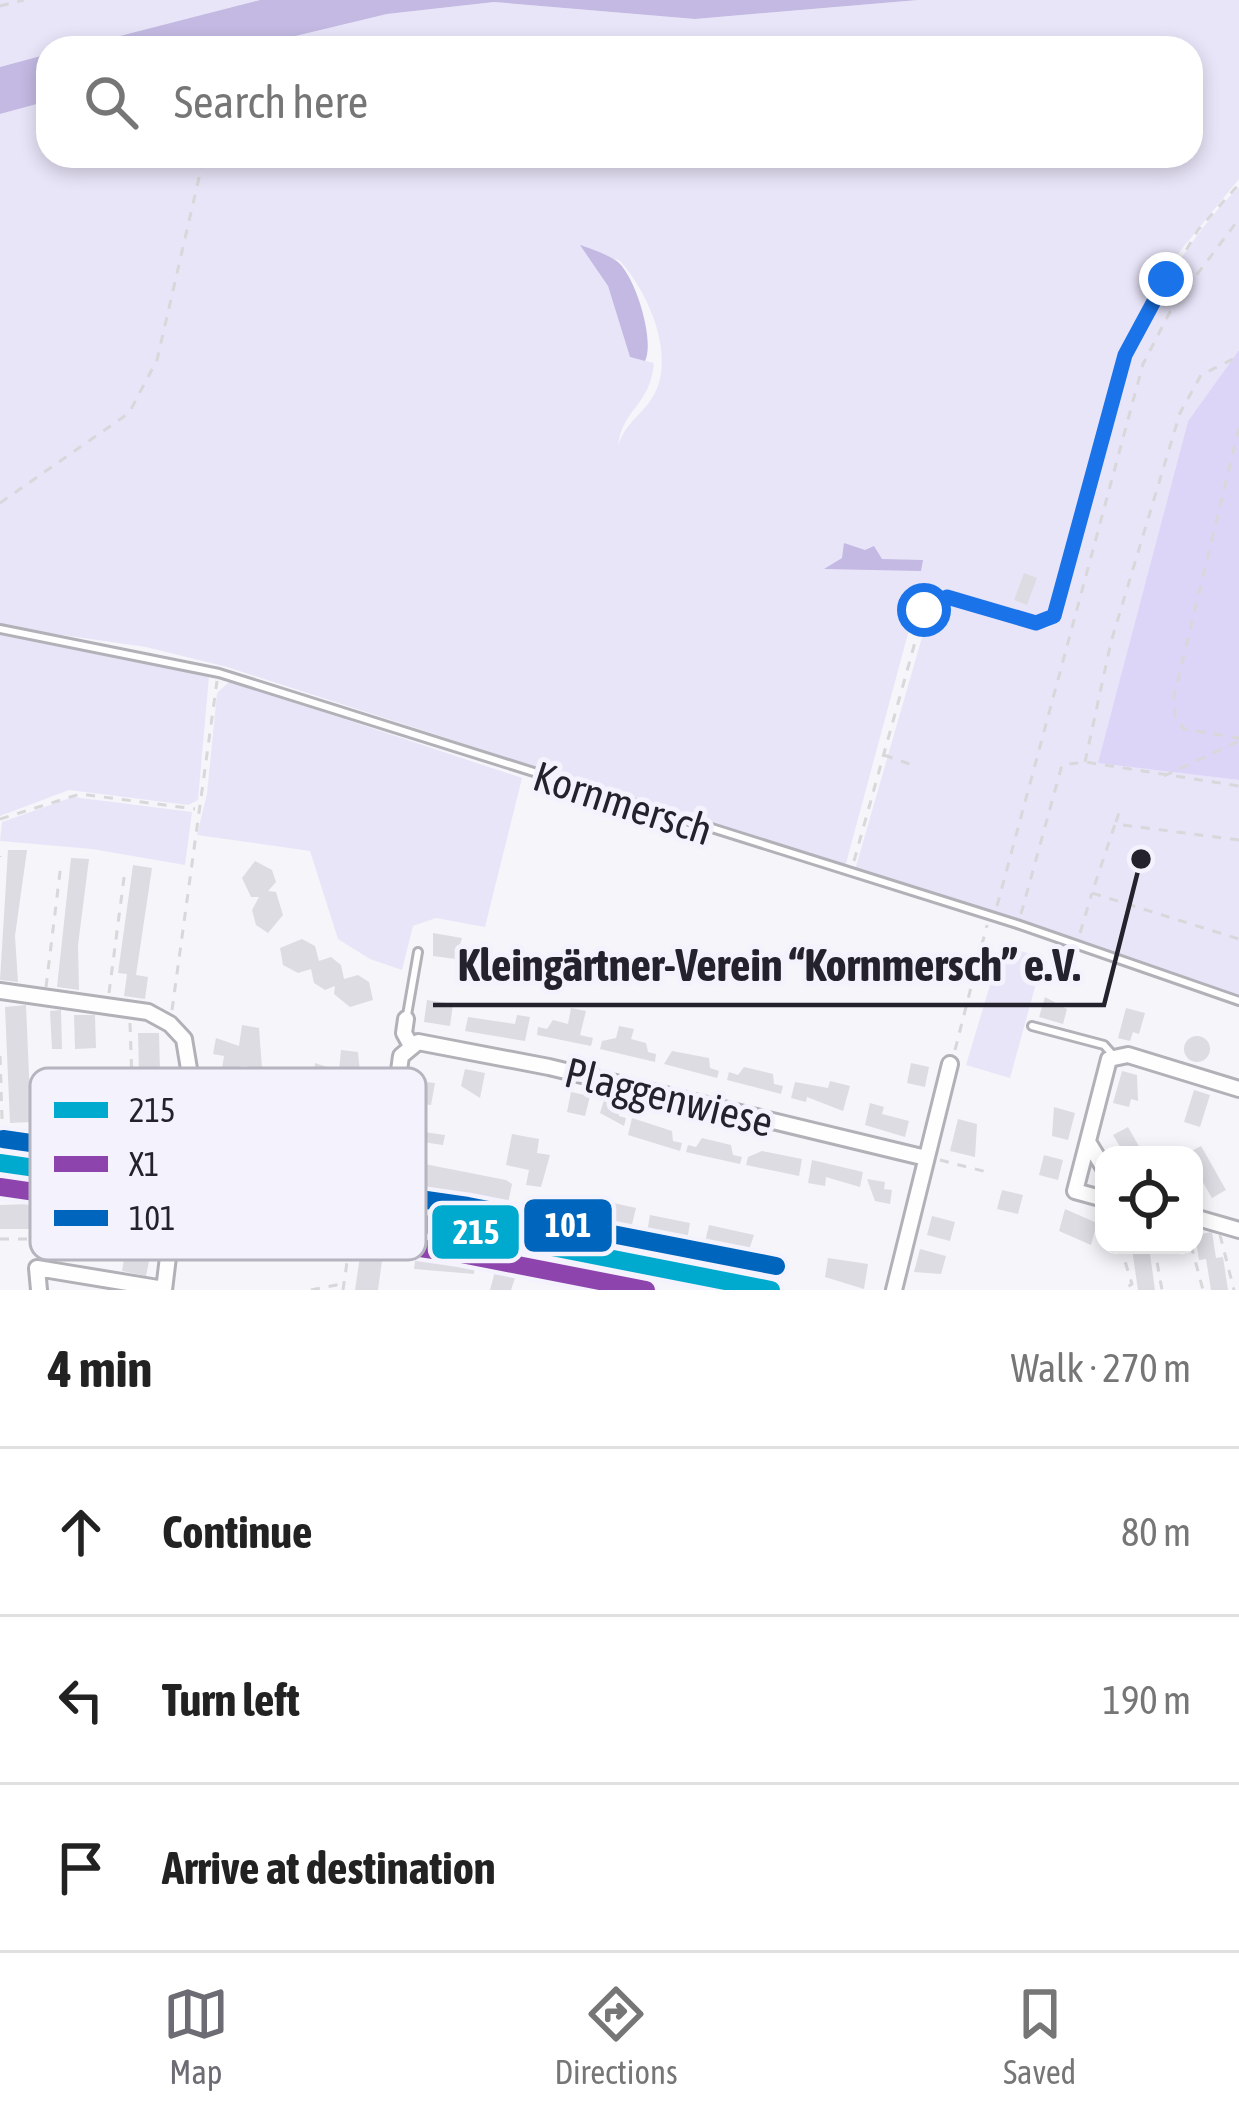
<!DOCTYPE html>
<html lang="en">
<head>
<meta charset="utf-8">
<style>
  :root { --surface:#fff; --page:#f2f2f2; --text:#222; --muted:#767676; --line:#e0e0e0; --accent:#6d6c74 }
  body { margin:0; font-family:"Asap Condensed",sans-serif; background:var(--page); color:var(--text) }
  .controls { position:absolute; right:36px; bottom:36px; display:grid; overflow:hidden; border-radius:24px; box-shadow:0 6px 18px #0003 }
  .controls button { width:108px; height:108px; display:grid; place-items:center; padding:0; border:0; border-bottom:3px solid var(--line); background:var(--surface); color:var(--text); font:60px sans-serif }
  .stop { position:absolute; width:36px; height:36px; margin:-27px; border:9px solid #1a73e8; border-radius:50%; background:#fff }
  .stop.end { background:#1a73e8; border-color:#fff; box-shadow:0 3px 12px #0008 }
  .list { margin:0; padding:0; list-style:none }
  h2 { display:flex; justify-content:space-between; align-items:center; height:156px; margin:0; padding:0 48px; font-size:51px }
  h2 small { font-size:39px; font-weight:400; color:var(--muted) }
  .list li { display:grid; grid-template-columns:78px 1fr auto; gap:36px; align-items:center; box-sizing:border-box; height:168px; padding:0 48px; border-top:3px solid var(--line) }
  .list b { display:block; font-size:45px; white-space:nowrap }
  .list em { font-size:39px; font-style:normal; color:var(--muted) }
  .icon { flex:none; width:66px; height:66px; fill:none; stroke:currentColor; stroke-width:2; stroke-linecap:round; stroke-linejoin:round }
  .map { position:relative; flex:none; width:1239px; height:1290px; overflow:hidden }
  .search { position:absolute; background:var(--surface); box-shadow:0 6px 18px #0003; left:36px; right:36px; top:36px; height:132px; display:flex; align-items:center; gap:30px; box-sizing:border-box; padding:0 42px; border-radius:36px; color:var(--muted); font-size:45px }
  .sheet { height:660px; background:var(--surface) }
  nav { display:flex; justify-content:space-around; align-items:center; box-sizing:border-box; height:168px; border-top:3px solid var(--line); background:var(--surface); font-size:33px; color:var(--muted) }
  nav a { display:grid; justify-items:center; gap:6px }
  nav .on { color:var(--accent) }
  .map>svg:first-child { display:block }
  .green { fill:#e9e5f9; fill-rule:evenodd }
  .forest { fill:#ddd5f7 }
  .water { fill:#c3b9e2 }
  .building { fill:#dddce3 }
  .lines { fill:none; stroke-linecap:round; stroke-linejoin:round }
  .lane-casing { stroke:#b2b1b8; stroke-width:12 }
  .street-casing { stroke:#b2b1b8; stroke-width:20 }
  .path { stroke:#d8d7da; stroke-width:3; stroke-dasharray:9 9; stroke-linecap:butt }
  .lane { stroke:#fefefe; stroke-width:6 }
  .street { stroke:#fefefe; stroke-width:14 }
  .bus-1-casing { stroke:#f4f2fd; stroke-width:27 }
  .bus-2-casing { stroke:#f4f2fd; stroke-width:27 }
  .bus-3-casing { stroke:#f4f2fd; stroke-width:27 }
  .bus-1 { stroke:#00a9ce; stroke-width:18 }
  .bus-2 { stroke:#8e44ad; stroke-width:18 }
  .bus-3 { stroke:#0065bd; stroke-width:18 }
  .route { stroke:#1a73e8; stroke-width:15 }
  .labels { text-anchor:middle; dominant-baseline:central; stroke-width:10; stroke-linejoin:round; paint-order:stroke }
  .street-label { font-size:42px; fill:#24222c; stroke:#f4f2fd }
  .key { fill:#f4f2fd; stroke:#b6b4be; stroke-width:3 }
  .key-label { font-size:33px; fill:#24222c }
  .leader { fill:none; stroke:#24222c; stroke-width:4.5 }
  .callout-dot { fill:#24222c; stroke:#f4f2fd; stroke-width:4.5 }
  .callout-label { font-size:45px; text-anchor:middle; font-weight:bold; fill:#24222c; stroke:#f4f2fd; stroke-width:10; stroke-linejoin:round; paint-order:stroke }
  .line-badge { stroke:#f4f2fd; stroke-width:4.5 }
  .badge-label { font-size:33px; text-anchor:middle; font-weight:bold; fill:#fff }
</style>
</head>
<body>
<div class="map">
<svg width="1239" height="1290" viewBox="0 0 1239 1290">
  <rect width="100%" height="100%" fill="#f5f5fa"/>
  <path class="green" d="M0,0h260l-187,48h-25v6l-48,13z
    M918,0h321v179l-67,82 -51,93 -69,260c-48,15 -82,-37 -136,-10l-71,263 -618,-200 -81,-20 -146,-21v-512l48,-13v55h1143v-108h-945l141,-34 107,-12 201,17zM582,246l12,9 25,5c28,30 56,92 36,133 -11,21 -30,29 -37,53 4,-37 32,-40 36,-83l-24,-6 -22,-71z
    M1239,187v163l-51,71 -89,341 140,18v215l-384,-125 74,-257c33,-30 84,23 121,14l7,-10c39,-152 66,-315 182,-430z
    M0,634l101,15 108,27 -11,124 -10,5 -119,-15 -69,26z
    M230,681l292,97 -37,149 -49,-9 -23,8 -11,44 -32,-11 -32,-20 -28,-88 -113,-16 10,-41 10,-101z
    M73,797l119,15 -7,53 -93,-16 -92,-8 2,-19z
    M1002,945l41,13 -33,120 -44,-13z"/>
  <path class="forest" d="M1239,350v430l-141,-17 90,-342z"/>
  <path class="water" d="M260,0h658l-223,19 -201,-17 -107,12 -141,34h-173z
    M48,54v47l-48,13v-47z
    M580,245c9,3 32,11 39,18 17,16 36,78 26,98l-15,-4 -22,-71z
    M844,543l21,7 9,-4 8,13 41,1 -2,11 -97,-2 18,-11z"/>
  <path class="building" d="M1024,573l13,5 -10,27 -13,-5z
    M8,850h19l-12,86 3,46 -18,-2z
    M71,858l18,1 -11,86 1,45 -22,-3z
    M255,861l17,9 4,12 -8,9 8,1 7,23 -15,18 -12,-8 -4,-15 7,-13h-8l-9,-19z
    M133,865l19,3 -16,107 12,2 -3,22 -21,-3 3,-22 -9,-1z
    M433,933l29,5 -7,21 -22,-3z
    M302,939l13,7 4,15 12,-4 10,8 3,14 14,-4 11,7 4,18 -23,7 -16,-13 1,-8 -10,4 -11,-7 -3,-14 -13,4 -15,-8 -3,-17z
    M1045,997l22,12 -4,15 -24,-7z
    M427,1000l26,4 -3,22 -26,-4z
    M26,1005l5,117 -21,1 -5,-116z
    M571,1008l15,3 -6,24 13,3 -2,8 -54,-11 1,-8 9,2 6,-9 15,4z
    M1126,1008l19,5 -6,21 -6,-2 -3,9 -12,-3z
    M61,1010l1,39h-10l-2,-38z
    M74,1015h21l1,33 -21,1z
    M517,1015l13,2 -5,24 -60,-10 3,-14 47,7z
    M242,1025l17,3 3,40 -21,-2 -1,12 -19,-3 3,-19 -11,-2 3,-16 23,8z
    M619,1026l15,3 -3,10 15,4 2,9 8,2 -1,8 -55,-13 2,-8 14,-3z
    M138,1033h21l3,117h-21z
    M1184 1049a13 13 0 1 1 26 0a13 13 0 1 1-26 0Z
    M341,1050l17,2 4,41 -21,-3 -2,12 -18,-2 2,-20 -10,-1 2,-16 24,8z
    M672,1051l37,7 1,10 9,3 -2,7 -53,-14z
    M911,1063l18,4 -4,20 -18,-4z
    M744,1067l29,7 1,10 9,2 -2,8 -54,-14 2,-8 9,3z
    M465,1069l20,4 -5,25 -19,-12z
    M1122,1071l15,4 1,26 -7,-2 -2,8 -16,-4z
    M414,1081l21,2 -4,22 -20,-2z
    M830,1081l20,5 -7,25 -36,-14 -1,5 -15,-4 4,-16 33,6z
    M1194,1090l16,5 -10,32 -16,-5z
    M571,1092l19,4 -5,20 -18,-4z
    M604,1100l14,3 1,13 7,2 -2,8 -24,-13z
    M870,1103l14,4 -2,7 27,7 -4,16 -40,-12z
    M1054,1107l21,6 -7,27 -16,-4z
    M632,1118l40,13 1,10 9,2 -2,8 -52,-16z
    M958,1119l19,5 -2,33 -25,-6z
    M1128,1127l16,28h-19l-12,-20z
    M410,1130l35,5 -2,10 -35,-5z
    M512,1134l27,5 -2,14 13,2 -9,32 -15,-2 3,-15 -23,-5z
    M702,1138l29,7 2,10 9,2 -2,7 -54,-12 2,-7 8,2z
    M1201,1146l25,44 -14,8 -18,-31v-12h-10z
    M762,1151l40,8 -3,17 -53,-11 2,-8z
    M1044,1155l19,5 -5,20 -19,-5z
    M404,1160l102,20 6,4 -5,24 -107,-21z
    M812,1160l51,12 -3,15 -34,-10 -1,9 -17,-3z
    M867,1179l18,3 -1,7 8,1 -2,14 -15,-3z
    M1002,1190l21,5 -5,19 -21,-5z
    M583,1196l53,12 -6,25 -52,-12z
    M30,1204v25h-30v-24z
    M1065,1209l32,14 -6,22 -32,-14z
    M650,1215l40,8 -4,23 -40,-8z
    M932,1216l23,6 -5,19 -23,-6z
    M709,1225l45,10 -8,24 -43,-9z
    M1212,1232l4,26 7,-1 5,33h-17l-5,-31 -7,1 -4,-25z
    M363,1236l22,3 -7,51h-23z
    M1124,1245l25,1 6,44h-17l-6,-41z
    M417,1246l59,6 -2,22 -60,-5z
    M126,1247l25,4 -5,25 -24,-5z
    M920,1249l26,7 -5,18 -27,-2z
    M828,1258l40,6 -4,25 -39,-12z
    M498,1260l22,3 -9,27h-21z"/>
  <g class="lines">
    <g class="lane-casing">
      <path id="lane" d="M0,629l219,44 798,251 222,77
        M407,1015l11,-63
        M1032,1026l72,19 8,9"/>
    </g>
    <g class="street-casing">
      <path id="street" d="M0,991l148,21 22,12 14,15 6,36 -26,215
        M406,1019l-2,14 6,11
        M1088,1142l16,26
        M0,1163l465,67 306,60
        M1104,1199l-29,-8 34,-132 19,-4 111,34
        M379,1217l22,-161 17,-14 131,25 377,91
        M1194,1217l45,13
        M39,1290l-2,-22 127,21
        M894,1290l56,-226"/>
    </g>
    <path class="path" d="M0,6l24,-6
      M1239,428l-65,268 1,21 9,12 55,9
      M0,503l129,-90 28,-53 47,-204
      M884,755l31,11
      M1085,762l26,-120 69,-229 21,-38 38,-19
      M1164,776l75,-35
      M0,819l80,-25 115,15
      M1116,822l5,-16
      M1239,840l-124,-16 -23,69 147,46
      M0,857v-1
      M854,861l70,-251 24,-13 88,26 19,-7 70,-262 73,-124 41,-46
      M997,906l146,-542 30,-58 66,-87
      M1021,914l41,-149 23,-3 154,24
      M1080,933l12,-40
      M46,987l15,-123
      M109,993l16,-123
      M172,1010l45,-329
      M130,1023l5,146
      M955,1050l32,-125
      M0,1056l3,94
      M940,1160l47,12
      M1220,1235l14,55
      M0,1239h31l3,15
      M1120,1245l12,39 -9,6
      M1154,1245l8,45
      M1191,1245l12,45
      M311,1290l30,-6
      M343,1290l9,-63"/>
    <use href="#lane" class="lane"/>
    <use href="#street" class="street"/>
    <g class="bus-1-casing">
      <path id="bus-1" d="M0,1163l465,67 306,60"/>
    </g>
    <g class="bus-2-casing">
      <path id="bus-2" d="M0,1187l461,67 185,36"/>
    </g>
    <g class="bus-3-casing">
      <path id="bus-3" d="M3,1139l465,67 308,60"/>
    </g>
    <use href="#bus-1" class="bus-1"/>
    <use href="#bus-2" class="bus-2"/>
    <use href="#bus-3" class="bus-3"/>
  </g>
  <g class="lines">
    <path class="route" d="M924,610l23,-13 89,26 18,-7 71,-261 41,-76"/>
  </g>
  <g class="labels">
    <g class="street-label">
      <text transform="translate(623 803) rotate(18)">Kornmersch</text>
      <text transform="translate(669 1097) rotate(14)">Plaggenwiese</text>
    </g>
  </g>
  <rect x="30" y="1068" width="396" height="192" rx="18" class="key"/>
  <rect x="54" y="1102" width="54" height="16" fill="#00a9ce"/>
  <rect x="54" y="1156" width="54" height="16" fill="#8e44ad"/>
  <rect x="54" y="1210" width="54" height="16" fill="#0065bd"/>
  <g class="key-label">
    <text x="129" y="1122">215</text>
    <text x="129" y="1176">X1</text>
    <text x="129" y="1230">101</text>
  </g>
  <path class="leader" d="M1141 859L1104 1005H433"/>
  <circle class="callout-dot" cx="1141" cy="859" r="12"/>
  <g class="callout-label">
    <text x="769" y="981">Kleingärtner-Verein “Kornmersch” e.V.</text>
  </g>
  <g class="line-badge">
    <rect x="522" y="1197" width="92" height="57" rx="12" fill="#0065bd"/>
    <rect x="430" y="1203" width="91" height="58" rx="12" fill="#00a9ce"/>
  </g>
  <g class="badge-label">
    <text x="568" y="1237">101</text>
    <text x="476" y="1244">215</text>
  </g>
</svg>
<div class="controls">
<button><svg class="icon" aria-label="locate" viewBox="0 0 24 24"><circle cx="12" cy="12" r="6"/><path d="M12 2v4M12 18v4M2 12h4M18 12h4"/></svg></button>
</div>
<div class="stop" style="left:924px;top:610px"></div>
<div class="stop end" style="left:1166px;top:279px"></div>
<div class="search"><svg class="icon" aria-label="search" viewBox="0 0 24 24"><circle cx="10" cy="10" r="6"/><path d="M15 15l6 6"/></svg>Search here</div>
</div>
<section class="sheet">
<h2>4 min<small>Walk · 270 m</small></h2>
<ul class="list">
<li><svg class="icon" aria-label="ahead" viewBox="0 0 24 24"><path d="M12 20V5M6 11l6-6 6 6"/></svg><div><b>Continue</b></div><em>80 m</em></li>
<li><svg class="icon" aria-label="left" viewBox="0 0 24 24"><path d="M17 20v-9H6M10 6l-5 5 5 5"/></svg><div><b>Turn left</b></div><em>190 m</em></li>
<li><svg class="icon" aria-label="arrive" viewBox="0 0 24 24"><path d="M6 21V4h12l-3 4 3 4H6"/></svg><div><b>Arrive at destination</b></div></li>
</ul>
</section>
<nav>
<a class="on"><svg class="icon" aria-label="map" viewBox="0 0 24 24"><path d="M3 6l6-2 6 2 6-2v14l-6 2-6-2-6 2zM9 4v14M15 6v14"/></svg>Map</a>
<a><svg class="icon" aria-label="directions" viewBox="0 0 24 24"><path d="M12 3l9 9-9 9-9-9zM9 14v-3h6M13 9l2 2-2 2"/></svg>Directions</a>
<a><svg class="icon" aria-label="saved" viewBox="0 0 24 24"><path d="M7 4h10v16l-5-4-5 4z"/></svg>Saved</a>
</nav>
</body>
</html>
